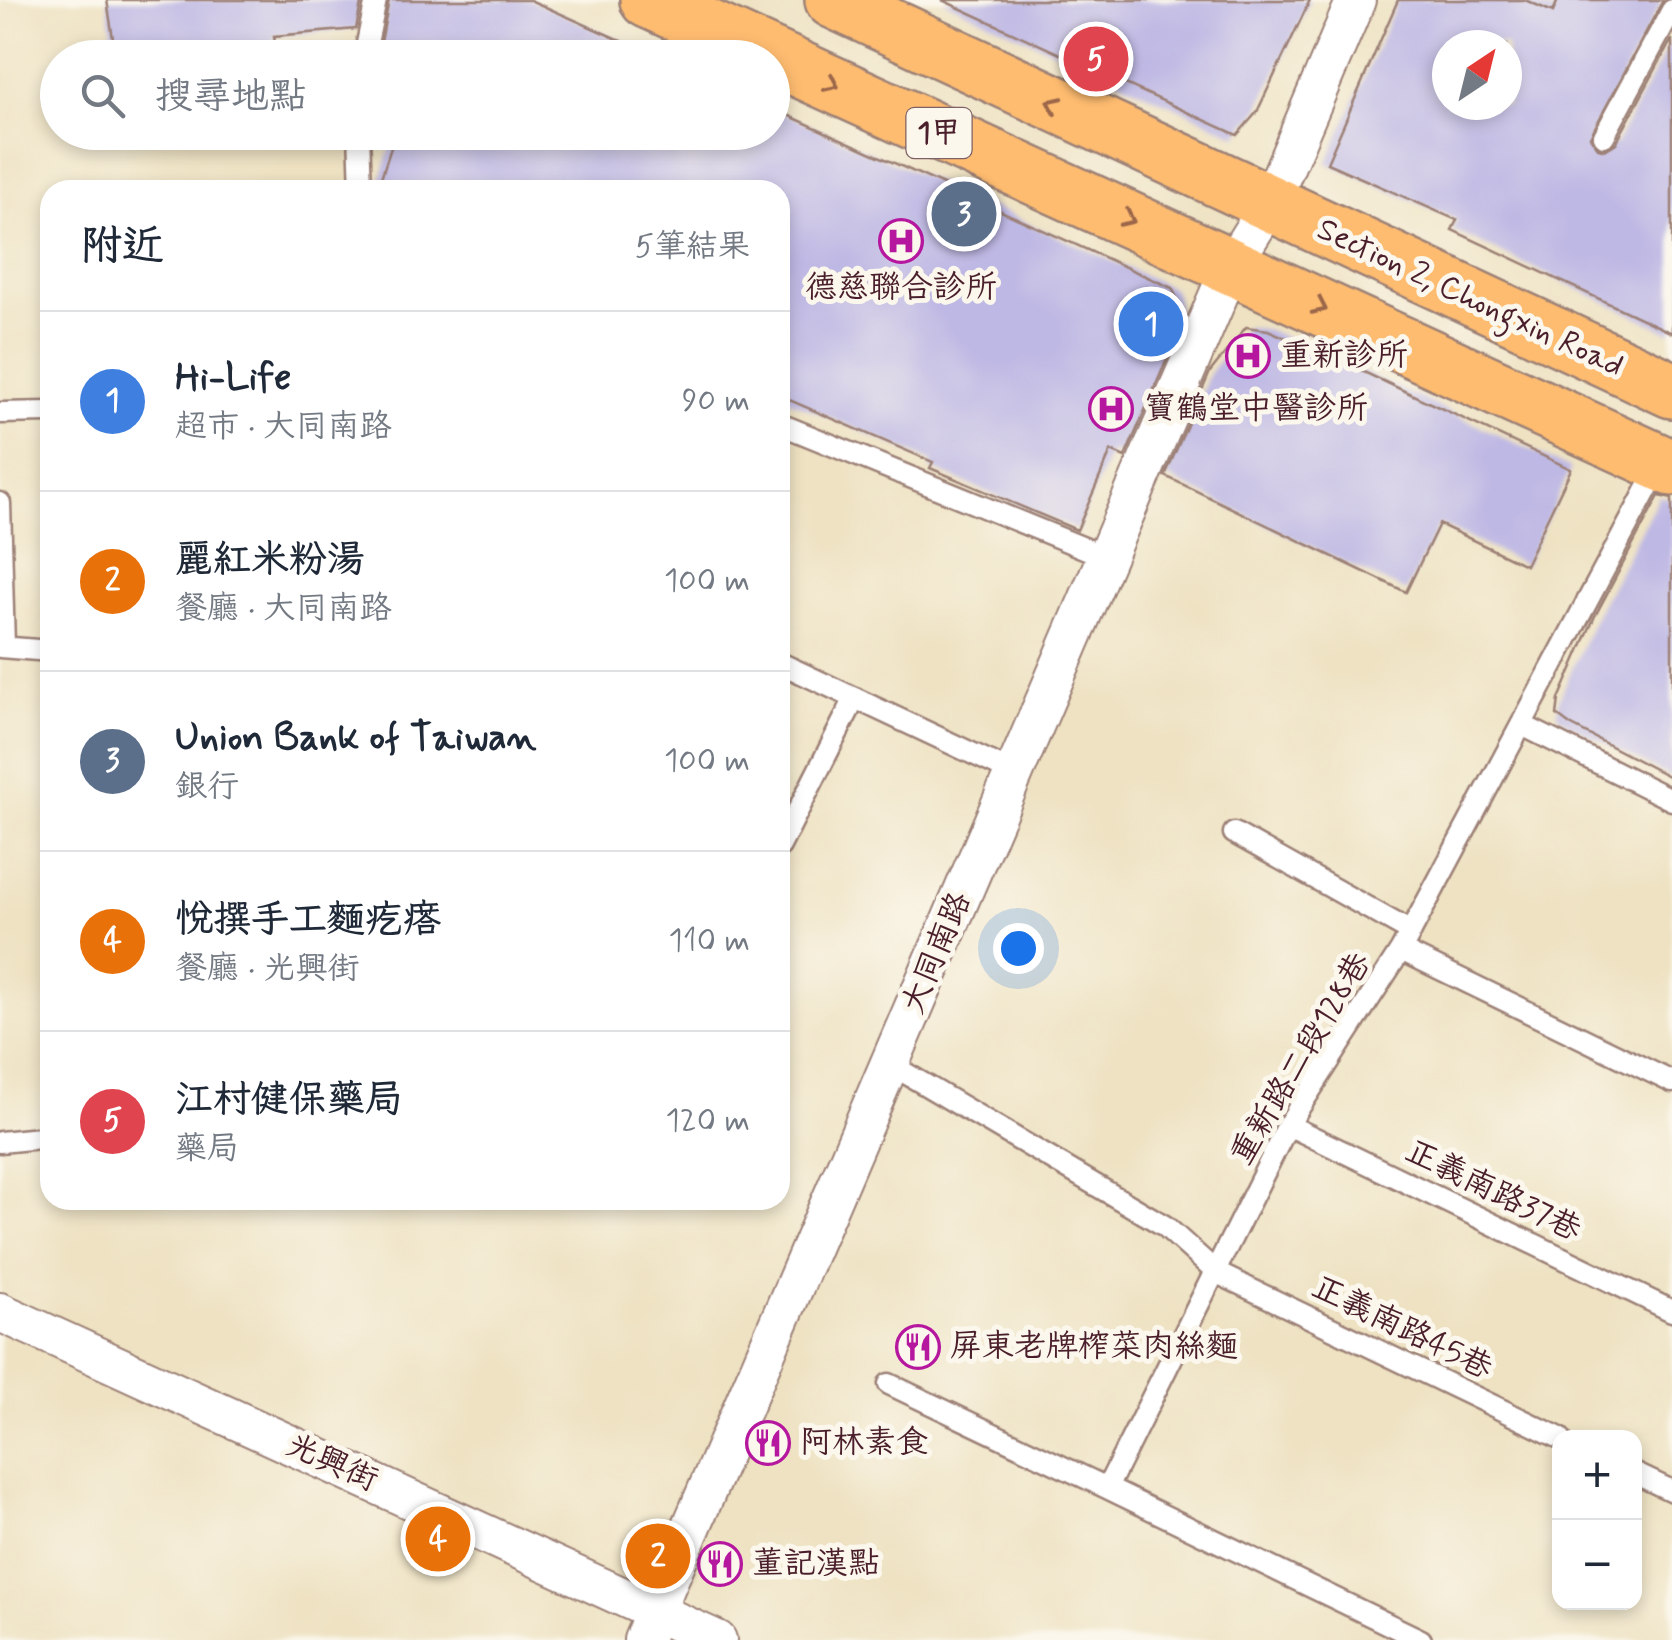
<!DOCTYPE html>
<html lang="zh-TW">
<head>
<meta charset="utf-8">
<style>
  :root { --surface:#fff; --page:#f6f6f7; --text:#1f2937; --muted:#747a83; --line:#e0e1e3; --accent:#b5179e }
  body { margin:0; font-family:Mynerve,"LXGW WenKai TC",sans-serif; background:var(--page); color:var(--text) }
  .controls { position:absolute; right:30px; bottom:30px; display:grid; overflow:hidden; border-radius:20px; box-shadow:0 5px 15px #0003 }
  .controls button { width:90px; height:90px; display:grid; place-items:center; padding:0; border:0; border-bottom:2px solid var(--line); background:var(--surface); color:var(--text); font:50px sans-serif }
  .compass { position:absolute; left:1432px; top:30px; width:90px; height:90px; border-radius:50%; background:var(--surface); box-shadow:0 5px 15px #0003; rotate:35deg }
  .you { position:absolute; left:1018px; top:948px; width:35px; height:35px; margin:-25px; border:8px solid #fff; border-radius:50%; background:#1a73e8; box-shadow:0 0 0 15px #1a73e833 }
  .badge { display:grid; place-items:center; width:65px; height:65px; border-radius:50%; background:var(--accent); color:#fff; font-size:32px; font-weight:700 }
  .pin { position:absolute; translate:-50% -50%; border:5px solid #fff; box-shadow:0 2px 10px #0006 }
  .list { margin:0; padding:0; list-style:none }
  h2 { display:flex; justify-content:space-between; align-items:center; height:130px; margin:0; padding:0 40px; font-size:42px }
  h2 small { font-size:32px; font-weight:400; color:var(--muted) }
  .list li { display:grid; grid-template-columns:65px 1fr auto; gap:30px; align-items:center; box-sizing:border-box; height:180px; padding:0 40px; border-top:2px solid var(--line) }
  .list b { display:block; font-size:38px; white-space:nowrap }
  .list p { margin:0; font-size:32px; white-space:nowrap; color:var(--muted) }
  .list em { font-size:32px; font-style:normal; color:var(--muted) }
  .icon { flex:none; width:55px; height:55px; fill:none; stroke:currentColor; stroke-width:2; stroke-linecap:round; stroke-linejoin:round }
  .map { position:relative; flex:none; width:1672px; height:1640px; overflow:hidden }
  .search { position:absolute; background:var(--surface); box-shadow:0 5px 15px #0003; left:40px; top:40px; width:750px; height:110px; display:flex; align-items:center; gap:25px; box-sizing:border-box; padding:0 35px; border-radius:55px; color:var(--muted); font-size:38px }
  .panel { position:absolute; background:var(--surface); box-shadow:0 5px 15px #0003; left:40px; top:180px; width:750px; height:1030px; border-radius:30px }
  .map>svg:first-child { display:block }
  .building { fill:#beb8e4; fill-rule:evenodd }
  .lines { fill:none; stroke-linecap:round; stroke-linejoin:round }
  .lane-casing { stroke:#9c8076; stroke-width:25 }
  .street-casing { stroke:#9c8076; stroke-width:42 }
  .primary-casing { stroke:#9c8076; stroke-width:60 }
  .lane { stroke:#fff; stroke-width:20 }
  .street { stroke:#fff; stroke-width:38 }
  .primary { stroke:#febc70; stroke-width:55 }
  .oneway { stroke:#9b664a }
  .labels { text-anchor:middle; dominant-baseline:central; stroke-width:10; stroke-linejoin:round; paint-order:stroke }
  .shield { fill:#fbf7ec; stroke:#7f6065; stroke-width:2.5 }
  .shield-label { font-size:30px; font-weight:bold; fill:#4a1f2b }
  .poi-label { font-size:32px; fill:#4a1f2b; stroke:#fbf7ec; text-anchor:start }
  .street-label { font-size:32px; fill:#4a1f2b; stroke:#fbf7ec }
</style>
</head>
<body>
<div class="map">
<svg width="1672" height="1640" viewBox="0 0 1672 1640">
  <rect width="100%" height="100%" fill="#fbf7ec"/>
  <filter id="ink" filterUnits="userSpaceOnUse"><feTurbulence type="fractalNoise" baseFrequency=".01" numOctaves="2"/><feDisplacementMap in="SourceGraphic" scale="20" xChannelSelector="R" yChannelSelector="G"/><feConvolveMatrix kernelMatrix="1 2 1 2 8 2 1 2 1" color-interpolation-filters="sRGB"/></filter>
  <filter id="wash" filterUnits="userSpaceOnUse"><feTurbulence type="fractalNoise" baseFrequency=".0048" numOctaves="4" result="noise"/><feDisplacementMap in="SourceGraphic" scale="40" xChannelSelector="R" yChannelSelector="G"/><feGaussianBlur stdDeviation="2.25" result="paint"/><feColorMatrix in="noise" values="0 0 0 0 0 0 0 0 0 0 0 0 0 0 0 0 0 1.4 0 .05"/><feComposite in="paint" operator="in"/></filter>
  <g filter="url(#wash)">
    <rect width="100%" height="100%" fill="#eee2c2"/>
    <g id="blocks">
      <path class="building" d="M107,0h254v4l-5,25 -82,7 3,22h-161z
        M389,0h141l130,58h-282z
        M942,0h368l-53,112 -20,23z
        M1398,0h127l28,12 5,-12h105l-73,137 8,11 7,2 11,-7 56,-104v294l-220,-103 5,-10 -130,-57zM1447,45h60v60h-60z
        M772,108l400,180 5,10 2,33 -54,126 -14,-6 -34,79 -147,-62 3,-6 -153,-66v-206h-403l19,-58h376z
        M1246,327l22,3 83,36 220,103 -46,96 -86,-41 -33,68 -241,-116 45,-104z
        M1659,496l13,3v279l-102,-53 -13,-10 2,-16 35,-81z"/>
    </g>
  </g>
  <g filter="url(#ink)">
    <use href="#blocks" fill-opacity="0" stroke="#9c8076" stroke-width="2.5"/>
    <g class="lines">
      <g class="lane-casing">
        <path id="lane" d="M364,58l12,-58
          M359,132l2,58
          M1604,136l68,-126
          M0,413l50,-1
          M780,424l326,133
          M0,503l4,143
          M0,647l50,4
          M780,663l234,110
          M1524,726l148,74
          M1234,833l177,99
          M780,846l75,-148
          M1401,950l271,132
          M890,1064l275,162 52,47 343,165
          M1288,1125l384,186
          M0,1142l50,-5
          M889,1384l218,104
          M1634,1473l38,18
          M1421,1640l-314,-152 181,-363 113,-175 259,-485"/>
      </g>
      <g class="street-casing">
        <path id="street" d="M0,1312l717,328
          M643,1640l588,-1374 38,-61 87,-205"/>
      </g>
      <g class="primary-casing">
        <path id="primary" d="M648,0l1024,468
          M833,0l839,390"/>
      </g>
      <use href="#lane" class="lane"/>
      <use href="#street" class="street"/>
      <use href="#primary" class="primary"/>
    </g>
    <defs><path id="oneway-chevron" d="M-2-3.5L2.5 0L-2 3.5" fill="none" stroke-width="1.6" stroke-linecap="round" stroke-linejoin="round" transform="scale(2.5)"/></defs>
    <g class="oneway">
      <use href="#oneway-chevron" transform="translate(832 84) rotate(25)"/>
      <use href="#oneway-chevron" transform="translate(1054 104) rotate(-155)"/>
      <use href="#oneway-chevron" transform="translate(1128 219) rotate(25)"/>
      <use href="#oneway-chevron" transform="translate(1320 307) rotate(25)"/>
    </g>
  </g>
  <defs>
    <g id="hospital-ring" transform="scale(2.25)"><circle r="9.5" fill="#fbf7ec" stroke="#b5179e" stroke-width="1.5"/><path d="M-5-5h3v3.5h4V-5h3V5h-3V1.5h-4V5h-3Z" fill="#b5179e"/></g>
    <g id="restaurant-ring" transform="scale(2.25)"><circle r="9.5" fill="#fbf7ec" stroke="#b5179e" stroke-width="1.5"/><path d="M-5-6h1v4h1v-4h1v4h1v-4h1v5L-1.5 .5V6h-2V.5L-5-1ZM5-6V6H3V1.5H1.5Q1.5-4 5-6Z" fill="#b5179e"/></g>
  </defs>
  <g fill-rule="evenodd">
    <use href="#hospital-ring" x="901" y="241"/>
    <use href="#hospital-ring" x="1248" y="356"/>
    <use href="#hospital-ring" x="1111" y="409"/>
    <use href="#restaurant-ring" x="918" y="1347"/>
    <use href="#restaurant-ring" x="768" y="1443"/>
    <use href="#restaurant-ring" x="720" y="1564"/>
  </g>
  <g class="labels">
    <rect class="shield" x="906.5" y="108" width="65" height="50" rx="8"/>
    <g class="shield-label">
      <text x="939" y="133">1甲</text>
    </g>
    <g class="poi-label">
      <text x="901" y="288" text-anchor="middle">德慈聯合診所</text>
      <text x="1280" y="356">重新診所</text>
      <text x="1144" y="409">寶鶴堂中醫診所</text>
      <text x="950" y="1347">屏東老牌榨菜肉絲麵</text>
      <text x="800" y="1443">阿林素食</text>
      <text x="752" y="1564">董記漢點</text>
    </g>
    <g class="street-label">
      <text transform="translate(1470 298) rotate(25)">Section 2, Chongxin Road</text>
      <text transform="translate(937 953) rotate(-67)">大同南路</text>
      <text transform="translate(1301 1059) rotate(-59)">重新路二段128巷</text>
      <text transform="translate(1493 1191) rotate(26)">正義南路37巷</text>
      <text transform="translate(1402 1328) rotate(26)">正義南路45巷</text>
      <text transform="translate(332 1463) rotate(24)">光興街</text>
    </g>
  </g>
</svg>
<div class="controls">
<button>+</button>
<button>−</button>
</div>
<svg class="compass" viewBox="-18 -18 36 36"><path d="M0-13l5 13h-10z" fill="#e53935"/><path d="M0 13l5-13h-10z" fill="#747a83"/></svg>
<div class="you"></div>
<div class="pin badge" style="left:1151px;top:324px;background:#3f7fe0">1</div>
<div class="pin badge" style="left:658px;top:1556px;background:#e8710a">2</div>
<div class="pin badge" style="left:964px;top:214px;background:#5c6f8a">3</div>
<div class="pin badge" style="left:438px;top:1539px;background:#e8710a">4</div>
<div class="pin badge" style="left:1096px;top:59px;background:#e0444e">5</div>
<div class="search"><svg class="icon" aria-label="search" viewBox="0 0 24 24"><circle cx="10" cy="10" r="6"/><path d="M15 15l6 6"/></svg>搜尋地點</div>
<section class="panel">
<h2>附近<small>5筆結果</small></h2>
<ul class="list">
<li><span class="badge" style="background:#3f7fe0">1</span><div><b>Hi-Life</b><p>超市 · 大同南路</p></div><em>90 m</em></li>
<li><span class="badge" style="background:#e8710a">2</span><div><b>麗紅米粉湯</b><p>餐廳 · 大同南路</p></div><em>100 m</em></li>
<li><span class="badge" style="background:#5c6f8a">3</span><div><b>Union Bank of Taiwan</b><p>銀行</p></div><em>100 m</em></li>
<li><span class="badge" style="background:#e8710a">4</span><div><b>悅撰手工麵疙瘩</b><p>餐廳 · 光興街</p></div><em>110 m</em></li>
<li><span class="badge" style="background:#e0444e">5</span><div><b>江村健保藥局</b><p>藥局</p></div><em>120 m</em></li>
</ul>
</section>
</div>
</body>
</html>
